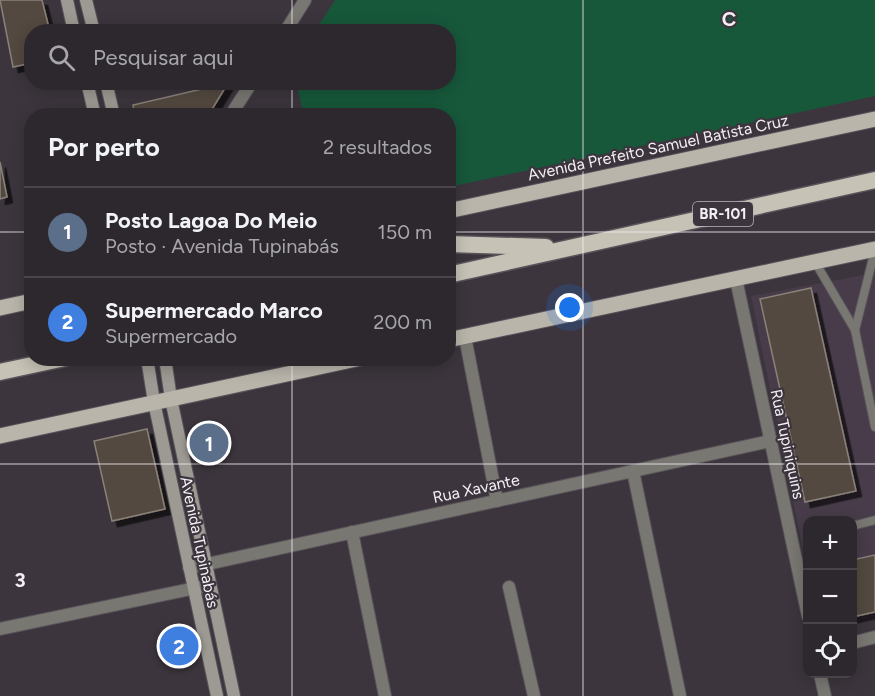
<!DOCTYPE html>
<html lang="pt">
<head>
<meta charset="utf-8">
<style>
  :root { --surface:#2d282e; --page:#353036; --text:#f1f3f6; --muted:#a7a6aa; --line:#48444a; --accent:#d93025 }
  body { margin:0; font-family:Figtree,sans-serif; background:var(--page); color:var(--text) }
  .controls { position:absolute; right:18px; bottom:18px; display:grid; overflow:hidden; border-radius:12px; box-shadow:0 3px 15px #0003 }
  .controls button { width:54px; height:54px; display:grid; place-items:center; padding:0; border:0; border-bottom:2px solid var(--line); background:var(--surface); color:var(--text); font:30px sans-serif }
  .you { position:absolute; left:570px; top:308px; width:21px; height:21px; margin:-15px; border:4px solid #fff; border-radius:50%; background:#1a73e8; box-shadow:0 0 0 9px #1a73e833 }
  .badge { display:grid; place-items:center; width:39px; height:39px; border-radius:50%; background:var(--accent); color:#fff; font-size:20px; font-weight:700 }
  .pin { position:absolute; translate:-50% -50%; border:3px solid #fff; box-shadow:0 2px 6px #0006 }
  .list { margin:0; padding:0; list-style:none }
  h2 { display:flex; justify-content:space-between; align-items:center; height:78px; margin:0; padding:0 24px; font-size:26px }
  h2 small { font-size:20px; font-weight:400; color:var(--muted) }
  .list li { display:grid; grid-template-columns:39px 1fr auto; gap:18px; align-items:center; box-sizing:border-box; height:90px; padding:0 24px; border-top:2px solid var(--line) }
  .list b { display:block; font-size:22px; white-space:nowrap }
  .list p { margin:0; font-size:20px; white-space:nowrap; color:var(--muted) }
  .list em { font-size:20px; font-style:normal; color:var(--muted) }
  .icon { flex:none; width:33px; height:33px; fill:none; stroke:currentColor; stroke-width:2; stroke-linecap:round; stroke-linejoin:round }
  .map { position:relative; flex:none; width:875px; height:696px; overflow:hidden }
  .search { position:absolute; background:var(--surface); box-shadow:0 3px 15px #0003; left:24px; top:24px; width:432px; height:66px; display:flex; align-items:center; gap:15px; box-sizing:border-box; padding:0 21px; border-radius:24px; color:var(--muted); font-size:22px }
  .panel { position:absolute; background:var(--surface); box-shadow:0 3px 15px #0003; left:24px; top:108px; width:432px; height:258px; border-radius:24px }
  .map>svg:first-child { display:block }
</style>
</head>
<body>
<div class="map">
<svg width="875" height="696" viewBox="0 0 875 696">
  <defs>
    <filter id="shadow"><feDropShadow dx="5.5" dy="5.5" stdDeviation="0" flood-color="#0009"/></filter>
  </defs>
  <rect width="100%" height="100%" fill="#3c353d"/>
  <!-- built -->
  <path fill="#483c4a" d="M875,273V619L853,623L852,520H808L807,569L751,296Z"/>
  <!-- green -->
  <path fill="#17583b" d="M335,0H875V96L449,187L448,116L304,115L296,83L448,82V32L315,31Z"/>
  <!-- building -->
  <g fill="#524941" stroke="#8a8178" stroke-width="1.5" filter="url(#shadow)">
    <path d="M0,0H42L50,32H32V63L13,67Z"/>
    <path d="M228,83L208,116H135L133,105Z"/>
    <path d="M0,162L7,197L0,199Z"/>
    <path d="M811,288L856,491L805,502L760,299Z"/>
    <path d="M147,429L165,509L112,521L94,441Z"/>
    <path d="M875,555V612L852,617V560Z"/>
  </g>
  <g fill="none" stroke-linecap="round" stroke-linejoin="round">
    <!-- service casing -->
    <g stroke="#59535a" stroke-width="10">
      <g id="service">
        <path d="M815,262L855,330L875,427"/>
        <path d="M855,330L875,250"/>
        <path d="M852,526L875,520"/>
      </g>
    </g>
    <!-- minor casing -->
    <g stroke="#59535a" stroke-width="14">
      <g id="minor">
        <path d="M285,32L305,0"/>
        <path d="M230,116L252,82"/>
        <path d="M736,279L808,616"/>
        <path d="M465,337L497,501"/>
        <path d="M633,471L680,696"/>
        <path d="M352,532L385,696"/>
        <path d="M189,568L770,441"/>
        <path d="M509,587L534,696"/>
        <path d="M0,629L210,585"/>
        <path d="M852,643L875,637"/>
        <path d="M820,674L825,696"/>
      </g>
    </g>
    <!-- secondary casing -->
    <g stroke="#59535a" stroke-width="14">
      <g id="secondary">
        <path d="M67,0L74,32"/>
        <path d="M86,0L94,32"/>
        <path d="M87,82L95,116"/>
        <path d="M106,82L114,116"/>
        <path d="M147,358L154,402L217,696"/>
        <path d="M165,358L171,399L234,696"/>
      </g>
    </g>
    <!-- primary casing -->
    <g stroke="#59535a" stroke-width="17">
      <g id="primary">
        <path d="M448,211L875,119"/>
        <path d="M0,308L32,301"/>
        <path d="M448,340L875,249"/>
        <path d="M0,436L361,358"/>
      </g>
    </g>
    <!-- trunk casing -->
    <g stroke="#59535a" stroke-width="19">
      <g id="trunk">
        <path d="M448,244L546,247"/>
        <path d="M448,275L875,180"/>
        <path d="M0,372L65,358"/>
      </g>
    </g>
    <!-- service -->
    <use href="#service" stroke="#797772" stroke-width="8"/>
    <!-- minor -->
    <use href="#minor" stroke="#797772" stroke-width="12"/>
    <!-- secondary -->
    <use href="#secondary" stroke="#9d9a93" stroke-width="12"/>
    <!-- primary -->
    <use href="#primary" stroke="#b9b5ab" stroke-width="15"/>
    <!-- trunk -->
    <use href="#trunk" stroke="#c6c2b6" stroke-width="16"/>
  </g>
  <!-- grid -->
  <path fill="none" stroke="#f4eff5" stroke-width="1.5" stroke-opacity="0.55" d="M292,0V32M583,0V696M292,82V116M0,232H32M448,232H875M292,358V696M0,464H875"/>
  <g text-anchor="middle" stroke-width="4.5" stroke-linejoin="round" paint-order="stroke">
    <!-- shield labels -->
    <rect fill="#3c353d" stroke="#bdb7be" stroke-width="1.5" x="693" y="202" width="60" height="24" rx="4.5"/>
    <g font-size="15" font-weight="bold" fill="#f4eff5">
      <text x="723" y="219">BR-101</text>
    </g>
    <!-- street labels -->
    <g font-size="16" fill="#f4eff5" stroke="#3c353d">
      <text transform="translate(658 147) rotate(-12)" y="6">Avenida Prefeito Samuel Batista Cruz</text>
      <text transform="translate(788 444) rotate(78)" y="6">Rua Tupiniquins</text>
      <text transform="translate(476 488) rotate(-12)" y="6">Rua Xavante</text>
      <text transform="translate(200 542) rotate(78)" y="6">Avenida Tupinabás</text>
    </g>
  </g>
  <g font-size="20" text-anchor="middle" font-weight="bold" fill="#f4eff5" stroke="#3c353d" stroke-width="4.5" stroke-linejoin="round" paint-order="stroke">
    <text x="729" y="26">C</text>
    <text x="20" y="587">3</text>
  </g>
</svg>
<div class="controls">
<button>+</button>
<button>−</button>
<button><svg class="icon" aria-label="locate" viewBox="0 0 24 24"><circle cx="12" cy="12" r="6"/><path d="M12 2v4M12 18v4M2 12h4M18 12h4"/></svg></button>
</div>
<div class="you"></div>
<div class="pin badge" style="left:209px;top:443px;background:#5c6f8a">1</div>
<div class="pin badge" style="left:179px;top:646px;background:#3f7fe0">2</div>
<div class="search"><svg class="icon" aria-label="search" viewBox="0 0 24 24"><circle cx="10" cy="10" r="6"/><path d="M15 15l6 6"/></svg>Pesquisar aqui</div>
<section class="panel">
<h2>Por perto<small>2 resultados</small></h2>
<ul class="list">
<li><span class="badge" style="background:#5c6f8a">1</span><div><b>Posto Lagoa Do Meio</b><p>Posto · Avenida Tupinabás</p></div><em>150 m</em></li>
<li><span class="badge" style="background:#3f7fe0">2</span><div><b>Supermercado Marco</b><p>Supermercado</p></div><em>200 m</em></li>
</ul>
</section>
</div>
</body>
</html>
